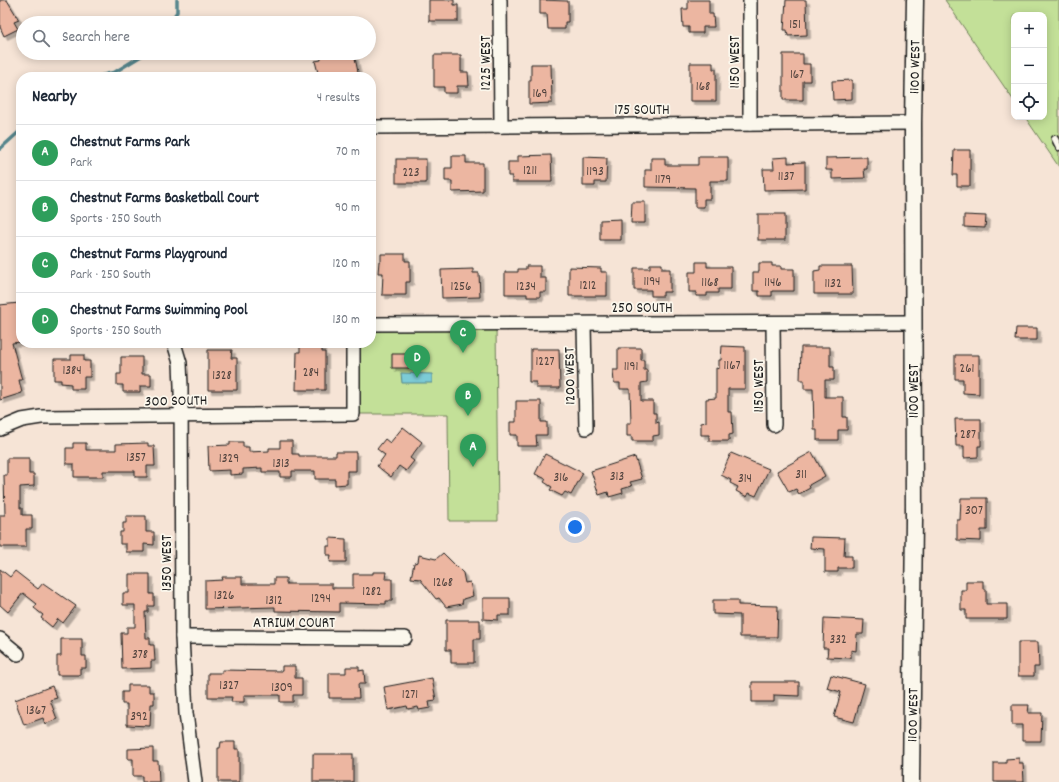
<!DOCTYPE html>
<html lang="en">
<head>
<meta charset="utf-8">
<style>
  :root { --surface:#fff; --page:#f2f2f3; --text:#1f2937; --muted:#747a83; --line:#e0e1e3; --accent:#1a73e8 }
  body { margin:0; font-family:Dekko,sans-serif; background:var(--page); color:var(--text) }
  .controls { position:absolute; right:12px; top:12px; display:grid; overflow:hidden; border-radius:8px; box-shadow:0 2px 10px #0003 }
  .controls button { width:36px; height:36px; display:grid; place-items:center; padding:0; border:0; border-bottom:1px solid var(--line); background:var(--surface); color:var(--text); font:20px sans-serif }
  .you { position:absolute; left:575px; top:527px; width:14px; height:14px; margin:-10px; border:3px solid #fff; border-radius:50%; background:#1a73e8; box-shadow:0 0 0 6px #1a73e833 }
  .badge { display:grid; place-items:center; width:26px; height:26px; border-radius:50%; background:var(--accent); color:#fff; font-size:13px; font-weight:700 }
  .pin { position:absolute; translate:-50% -33px; filter:drop-shadow(0 1px 2px #0008) }
  .pin::after { content:''; position:absolute; top:21px; width:14px; height:12px; background:inherit; clip-path:polygon(0 0,100% 0,50% 100%) }
  .list { margin:0; padding:0; list-style:none }
  h2 { display:flex; justify-content:space-between; align-items:center; height:52px; margin:0; padding:0 16px; font-size:17px }
  h2 small { font-size:13px; font-weight:400; color:var(--muted) }
  .list li { display:grid; grid-template-columns:26px 1fr auto; gap:12px; align-items:center; box-sizing:border-box; height:56px; padding:0 16px; border-top:1px solid var(--line) }
  .list b { display:block; font-size:15px; white-space:nowrap }
  .list p { margin:0; font-size:13px; white-space:nowrap; color:var(--muted) }
  .list em { font-size:13px; font-style:normal; color:var(--muted) }
  .icon { flex:none; width:22px; height:22px; fill:none; stroke:currentColor; stroke-width:2; stroke-linecap:round; stroke-linejoin:round }
  .map { position:relative; flex:none; width:1059px; height:782px; overflow:hidden }
  .search { position:absolute; background:var(--surface); box-shadow:0 2px 10px #0003; left:16px; top:16px; width:360px; height:44px; display:flex; align-items:center; gap:10px; box-sizing:border-box; padding:0 14px; border-radius:22px; color:var(--muted); font-size:15px }
  .panel { position:absolute; background:var(--surface); box-shadow:0 2px 10px #0003; left:16px; top:72px; width:360px; height:276px; border-radius:16px }
  .map>svg:first-child { display:block }
</style>
</head>
<body>
<div class="map">
<svg width="1059" height="782" viewBox="0 0 1059 782">
  <defs>
    <filter id="shadow"><feDropShadow dx="3.5" dy="3.5" stdDeviation="0" flood-color="#0004"/></filter>
  </defs>
  <rect width="100%" height="100%" fill="#f6e4d6"/>
  <filter id="ink" filterUnits="userSpaceOnUse"><feTurbulence type="fractalNoise" baseFrequency=".025" numOctaves="2"/><feDisplacementMap in="SourceGraphic" scale="8" xChannelSelector="R" yChannelSelector="G"/><feConvolveMatrix kernelMatrix="1 2 1 2 8 2 1 2 1" color-interpolation-filters="sRGB"/></filter>
  <g filter="url(#ink)">
    <!-- green -->
    <g fill="#c3e098" stroke="#707e5a">
      <path d="M945,0H1059V167L1025,117H1044V15H1014V101Z"/>
      <path d="M371,324H496L498,521H449L448,414H353V343H371Z"/>
    </g>
    <!-- water -->
    <path fill="#7bcbd6" stroke="#55858c" d="M401,373L432,374V383H402Z"/>
    <g fill="none" stroke-linecap="round" stroke-linejoin="round">
      <!-- stream -->
      <g stroke="#55858c" stroke-width="3.5">
        <path d="M169,23L177,12V0"/>
        <path d="M96,77L115,72L146,53"/>
        <path d="M0,149L21,130"/>
      </g>
    </g>
    <!-- building -->
    <g fill="#ecb6a1" stroke="#1c1c1c" filter="url(#shadow)">
      <path d="M0,0H7L19,20L14,22L18,29L4,36L0,27Z"/>
      <path d="M429,0H454V5H458V21H429Z"/>
      <path d="M540,0L568,1V22H565V29H548L547,14H540Z"/>
      <path d="M688,0H709V14H713L714,27H703V33H689V27H683L682,9H688Z"/>
      <path d="M786,0H806L807,35L788,36L787,30H784Z"/>
      <path d="M320,53H354L358,72L350,74L351,77H319L315,61L321,60Z"/>
      <path d="M783,54H803V64H810V81H803V100H783Z"/>
      <path d="M434,55H461V72H468L469,86H457V93H444V87H434Z"/>
      <path d="M690,63H713V69H716V101H690Z"/>
      <path d="M531,64H551L552,103L529,104V80H531Z"/>
      <path d="M852,80V99L833,100L832,81Z"/>
      <path d="M954,150H970V186H957V175H953Z"/>
      <path d="M551,155L552,182H512V176H508V162H518V156Z"/>
      <path d="M452,156H466V163H483V191L452,192V181H445V168H452Z"/>
      <path d="M583,157L607,158L606,182H595V186H583Z"/>
      <path d="M698,157H728V181H710V199H704V207H695V188L645,187V170H651V158H665V165H698Z"/>
      <path d="M788,157V163L805,162V189L764,190L763,169H774L773,158Z"/>
      <path d="M867,157V169H864L865,178L832,179V170H826V158Z"/>
      <rect x="396" y="159" width="30" height="24"/>
      <path d="M632,202H645V223H631Z"/>
      <rect x="758" y="214" width="27" height="26"/>
      <path d="M964,215L986,216L985,228L964,227Z"/>
      <path d="M621,219V240H600V220Z"/>
      <path d="M381,254H405V261H410V282H406V295H382L383,273H378L379,261H381Z"/>
      <path d="M696,262H707V267H731V289H718V293H707V296H696V292H689V272H696Z"/>
      <path d="M759,263H772V266H781V269H794V291H772V296H759V291H753V272H759Z"/>
      <path d="M650,264H662V269H670V292H663V296H651V290H634V268H650Z"/>
      <path d="M526,266H540V278H546V292H540V297H527V294H505V272H518V269H526Z"/>
      <path d="M820,266H852L853,294H814V271L820,270Z"/>
      <path d="M569,267L601,268V272H607V296H569Z"/>
      <path d="M473,269V273H479L480,297L442,298L441,270Z"/>
      <path d="M19,303L21,310V342L12,343L22,380H19L22,393L0,400V305Z"/>
      <path d="M1016,328H1037V340H1015Z"/>
      <path d="M300,343H322V352H325V390H296L297,352H300Z"/>
      <path d="M722,346L745,347V389H728V412H732L733,434L729,435V441H709V435H701V423L706,422V399L716,398V368L719,369V360H721Z"/>
      <path d="M801,347H830V367H834V380H825V397H843V417H847V430H838V440H817V430H814L813,389H804V380H800Z"/>
      <path d="M618,348H641V360H644V370H647V382L641,383V401H653V413H656V423L659,422V435L653,436V441H632V436H627V423H631L630,389H620V383H614L613,370H618Z"/>
      <path d="M531,349H559L560,388H536V382H529V370H531Z"/>
      <path d="M208,350H232L231,358H237V390H208Z"/>
      <path d="M392,354H413L414,368H392Z"/>
      <path d="M71,355H84V361H90V377H84V389H71V384L61,383V380H54V359H71Z"/>
      <path d="M955,355H979V394L963,393V379H955Z"/>
      <path d="M121,357H142V374H151V386H140V392H123V385H117V374H121Z"/>
      <path d="M516,401H541V422H547V435H536L537,446H517V435H510V422H516Z"/>
      <path d="M955,419H981V446H978V457L964,458V446H956Z"/>
      <path d="M403,427L422,442L410,458L414,461L406,471L399,466L391,477L377,466L385,455L377,449L385,439L390,443Z"/>
      <path d="M280,441H292V454H299V456H336V452H356V471H347V484L335,485V479H315V471H292V477H280V472H262V468L243,469V474L230,475V470L209,471L208,446L230,445V442H243V447H249V452L269,451V448H280Z"/>
      <path d="M73,443H86V450H116V444L148,443V446H154L155,466H147V477H135V471H103V477H74V464H66V448H73Z"/>
      <path d="M812,452L825,476L809,485L810,488L799,494L796,489L789,492L777,471Z"/>
      <path d="M731,453L769,469L756,496L749,493L747,497L736,491L738,487L730,483L731,480L721,475Z"/>
      <path d="M545,454L583,473L571,495L565,492L562,496L550,490L552,487L544,482L546,479L535,474Z"/>
      <path d="M635,457L642,479L630,482L632,486L622,489L623,493L609,497L608,492L599,495L591,471Z"/>
      <path d="M7,458H29V474H34V486L20,487V508H22V515H32V529H26V547H0V515H5L4,475H7Z"/>
      <path d="M961,498H987V530H981V541L957,540V520H960Z"/>
      <path d="M126,516H146V532H154V545L144,544V552H126V544H120V532H123V523H126Z"/>
      <path d="M811,537L845,538L844,556H852V568H838V572H825V549L810,548Z"/>
      <path d="M330,538L346,539V562H330L331,555H327V546H330Z"/>
      <path d="M443,553L463,573L465,583L470,582L473,596L463,599L462,604L446,607L439,598L436,599L420,579L411,578L414,563L418,562L419,555L436,559Z"/>
      <path d="M0,569L10,577L15,571L38,589L43,583L76,606L63,623L58,619L52,627L41,618L43,615L34,608L37,604L23,593L8,612L0,605Z"/>
      <path d="M373,572H386L385,579H392V601H386V604L339,603V612L275,611V607L205,609V581L223,580L222,577H242V584H274V578H286V584H332V588H353V574H373Z"/>
      <path d="M129,574H150V594H154V606H148V612H145L146,638H150V645H154L155,661H151V668L122,669L121,633H127V627H135V605H123V593H129Z"/>
      <path d="M966,581H983V589H986V604H1007V619H966V610H961V590H966Z"/>
      <path d="M483,598H510V615H498V620L483,619Z"/>
      <path d="M713,600H738V605L778,606L777,637H740V615L713,614Z"/>
      <path d="M824,618L864,620L863,634H857L856,651L851,650V658L827,657L828,648H823Z"/>
      <path d="M446,620H480V639H474V663H451V650H446Z"/>
      <path d="M61,639H82V656H86V668H80V675H57V656H61Z"/>
      <path d="M1018,642H1038L1039,667H1034V676H1018Z"/>
      <path d="M282,666H295V678H302V695H293V702H280V695H244V702H231L232,697H208V673H222V670L282,671Z"/>
      <path d="M346,667H359V671L364,670L365,684H358L359,698H329V673H346Z"/>
      <path d="M831,675L865,684L854,722L834,717L841,692L827,688Z"/>
      <path d="M432,678L436,700L429,701L430,708L419,710L418,707L408,709L407,706L388,710L384,687Z"/>
      <path d="M752,682H799V696L774,695V702H752Z"/>
      <path d="M128,685H149V692H154V704H151L150,726L127,725V704H122V692H128Z"/>
      <path d="M52,686L57,698L50,700L57,719L45,724L43,718L24,725L15,700Z"/>
      <path d="M1012,705H1029L1028,713H1042L1041,741H1022V725H1012Z"/>
      <path d="M221,742H235V749H239V782H218V748H220Z"/>
      <path d="M153,748V761H158L159,782H142V776H133V759H128V749Z"/>
      <rect x="313" y="754" width="40" height="28"/>
      <path d="M1019,758V763H1023L1024,782H994V763H1006V759Z"/>
    </g>
    <g fill="none" stroke-linecap="round" stroke-linejoin="round">
      <!-- service casing -->
      <g stroke="#1c1c1c" stroke-width="9">
        <path id="service" d="M1055,139L1059,147"/>
      </g>
      <!-- minor casing -->
      <g stroke="#1c1c1c" stroke-width="16">
        <g id="minor">
          <path d="M500,0L501,126"/>
          <path d="M750,124V0"/>
          <path d="M371,127L913,123"/>
          <path d="M773,323L774,425"/>
          <path d="M371,324L913,322"/>
          <path d="M584,324L586,428"/>
          <path d="M174,343L180,363L181,386L182,637L186,713L195,782"/>
          <path d="M0,429L22,420L41,417L353,414V343"/>
          <path d="M182,637L405,638"/>
          <path d="M0,639L18,654"/>
        </g>
      </g>
      <!-- tertiary casing -->
      <g stroke="#1c1c1c" stroke-width="19">
        <path id="tertiary" d="M911,782L914,520L913,123L915,0"/>
      </g>
      <!-- service -->
      <use href="#service" stroke="#fbf7ec" stroke-width="6"/>
      <!-- minor -->
      <use href="#minor" stroke="#fbf7ec" stroke-width="13"/>
      <!-- tertiary -->
      <use href="#tertiary" stroke="#fbf7ec" stroke-width="16"/>
    </g>
  </g>
  <g text-anchor="middle" stroke-width="3.5" stroke-linejoin="round" paint-order="stroke">
    <!-- number labels -->
    <g font-size="13" fill="#50423d">
      <text x="795" y="28">151</text>
      <text x="797" y="78">167</text>
      <text x="703" y="90">168</text>
      <text x="540" y="97">169</text>
      <text x="530" y="174">1211</text>
      <text x="595" y="175">1193</text>
      <text x="411" y="176">223</text>
      <text x="786" y="180">1137</text>
      <text x="663" y="183">1179</text>
      <text x="652" y="285">1194</text>
      <text x="710" y="286">1168</text>
      <text x="773" y="286">1146</text>
      <text x="833" y="287">1132</text>
      <text x="588" y="289">1212</text>
      <text x="461" y="290">1256</text>
      <text x="526" y="290">1234</text>
      <text x="545" y="365">1227</text>
      <text x="732" y="369">1167</text>
      <text x="631" y="370">1191</text>
      <text x="967" y="372">261</text>
      <text x="72" y="374">1384</text>
      <text x="311" y="376">284</text>
      <text x="222" y="379">1328</text>
      <text x="968" y="438">287</text>
      <text x="136" y="461">1357</text>
      <text x="229" y="462">1329</text>
      <text x="281" y="467">1313</text>
      <text x="801" y="478">311</text>
      <text x="617" y="480">313</text>
      <text x="561" y="481">316</text>
      <text x="745" y="482">314</text>
      <text x="974" y="514">307</text>
      <text x="443" y="586">1268</text>
      <text x="372" y="595">1282</text>
      <text x="224" y="599">1326</text>
      <text x="321" y="602">1294</text>
      <text x="274" y="604">1312</text>
      <text x="838" y="643">332</text>
      <text x="140" y="658">378</text>
      <text x="229" y="689">1327</text>
      <text x="282" y="691">1309</text>
      <text x="410" y="698">1271</text>
      <text x="36" y="714">1367</text>
      <text x="139" y="720">392</text>
    </g>
    <!-- street labels -->
    <g font-size="15" fill="#1c1c1c" stroke="#fbf7ec">
      <text transform="translate(734 62) rotate(-90)" y="5">1150 WEST</text>
      <text transform="translate(485 63) rotate(-90)" y="5">1225 WEST</text>
      <text transform="translate(914 67) rotate(-89)" y="5">1100 WEST</text>
      <text x="642" y="114">175 SOUTH</text>
      <text x="642" y="312">250 SOUTH</text>
      <text transform="translate(569 376) rotate(-91)" y="5">1200 WEST</text>
      <text transform="translate(758 386) rotate(-90)" y="5">1150 WEST</text>
      <text transform="translate(913 391) rotate(-90)" y="5">1100 WEST</text>
      <text transform="translate(176 400) rotate(-1)" y="5">300 SOUTH</text>
      <text transform="translate(166 563) rotate(-90)" y="5">1350 WEST</text>
      <text x="294" y="627">ATRIUM COURT</text>
      <text transform="translate(912 715) rotate(-89)" y="5">1100 WEST</text>
    </g>
  </g>
</svg>
<div class="controls">
<button>+</button>
<button>−</button>
<button><svg class="icon" aria-label="locate" viewBox="0 0 24 24"><circle cx="12" cy="12" r="6"/><path d="M12 2v4M12 18v4M2 12h4M18 12h4"/></svg></button>
</div>
<div class="you"></div>
<div class="pin badge" style="left:473px;top:467px;background:#2e9e5b">A</div>
<div class="pin badge" style="left:468px;top:416px;background:#2e9e5b">B</div>
<div class="pin badge" style="left:463px;top:353px;background:#2e9e5b">C</div>
<div class="pin badge" style="left:417px;top:378px;background:#2e9e5b">D</div>
<div class="search"><svg class="icon" aria-label="search" viewBox="0 0 24 24"><circle cx="10" cy="10" r="6"/><path d="M15 15l6 6"/></svg>Search here</div>
<section class="panel">
<h2>Nearby<small>4 results</small></h2>
<ul class="list">
<li><span class="badge" style="background:#2e9e5b">A</span><div><b>Chestnut Farms Park</b><p>Park</p></div><em>70 m</em></li>
<li><span class="badge" style="background:#2e9e5b">B</span><div><b>Chestnut Farms Basketball Court</b><p>Sports · 250 South</p></div><em>90 m</em></li>
<li><span class="badge" style="background:#2e9e5b">C</span><div><b>Chestnut Farms Playground</b><p>Park · 250 South</p></div><em>120 m</em></li>
<li><span class="badge" style="background:#2e9e5b">D</span><div><b>Chestnut Farms Swimming Pool</b><p>Sports · 250 South</p></div><em>130 m</em></li>
</ul>
</section>
</div>
</body>
</html>
